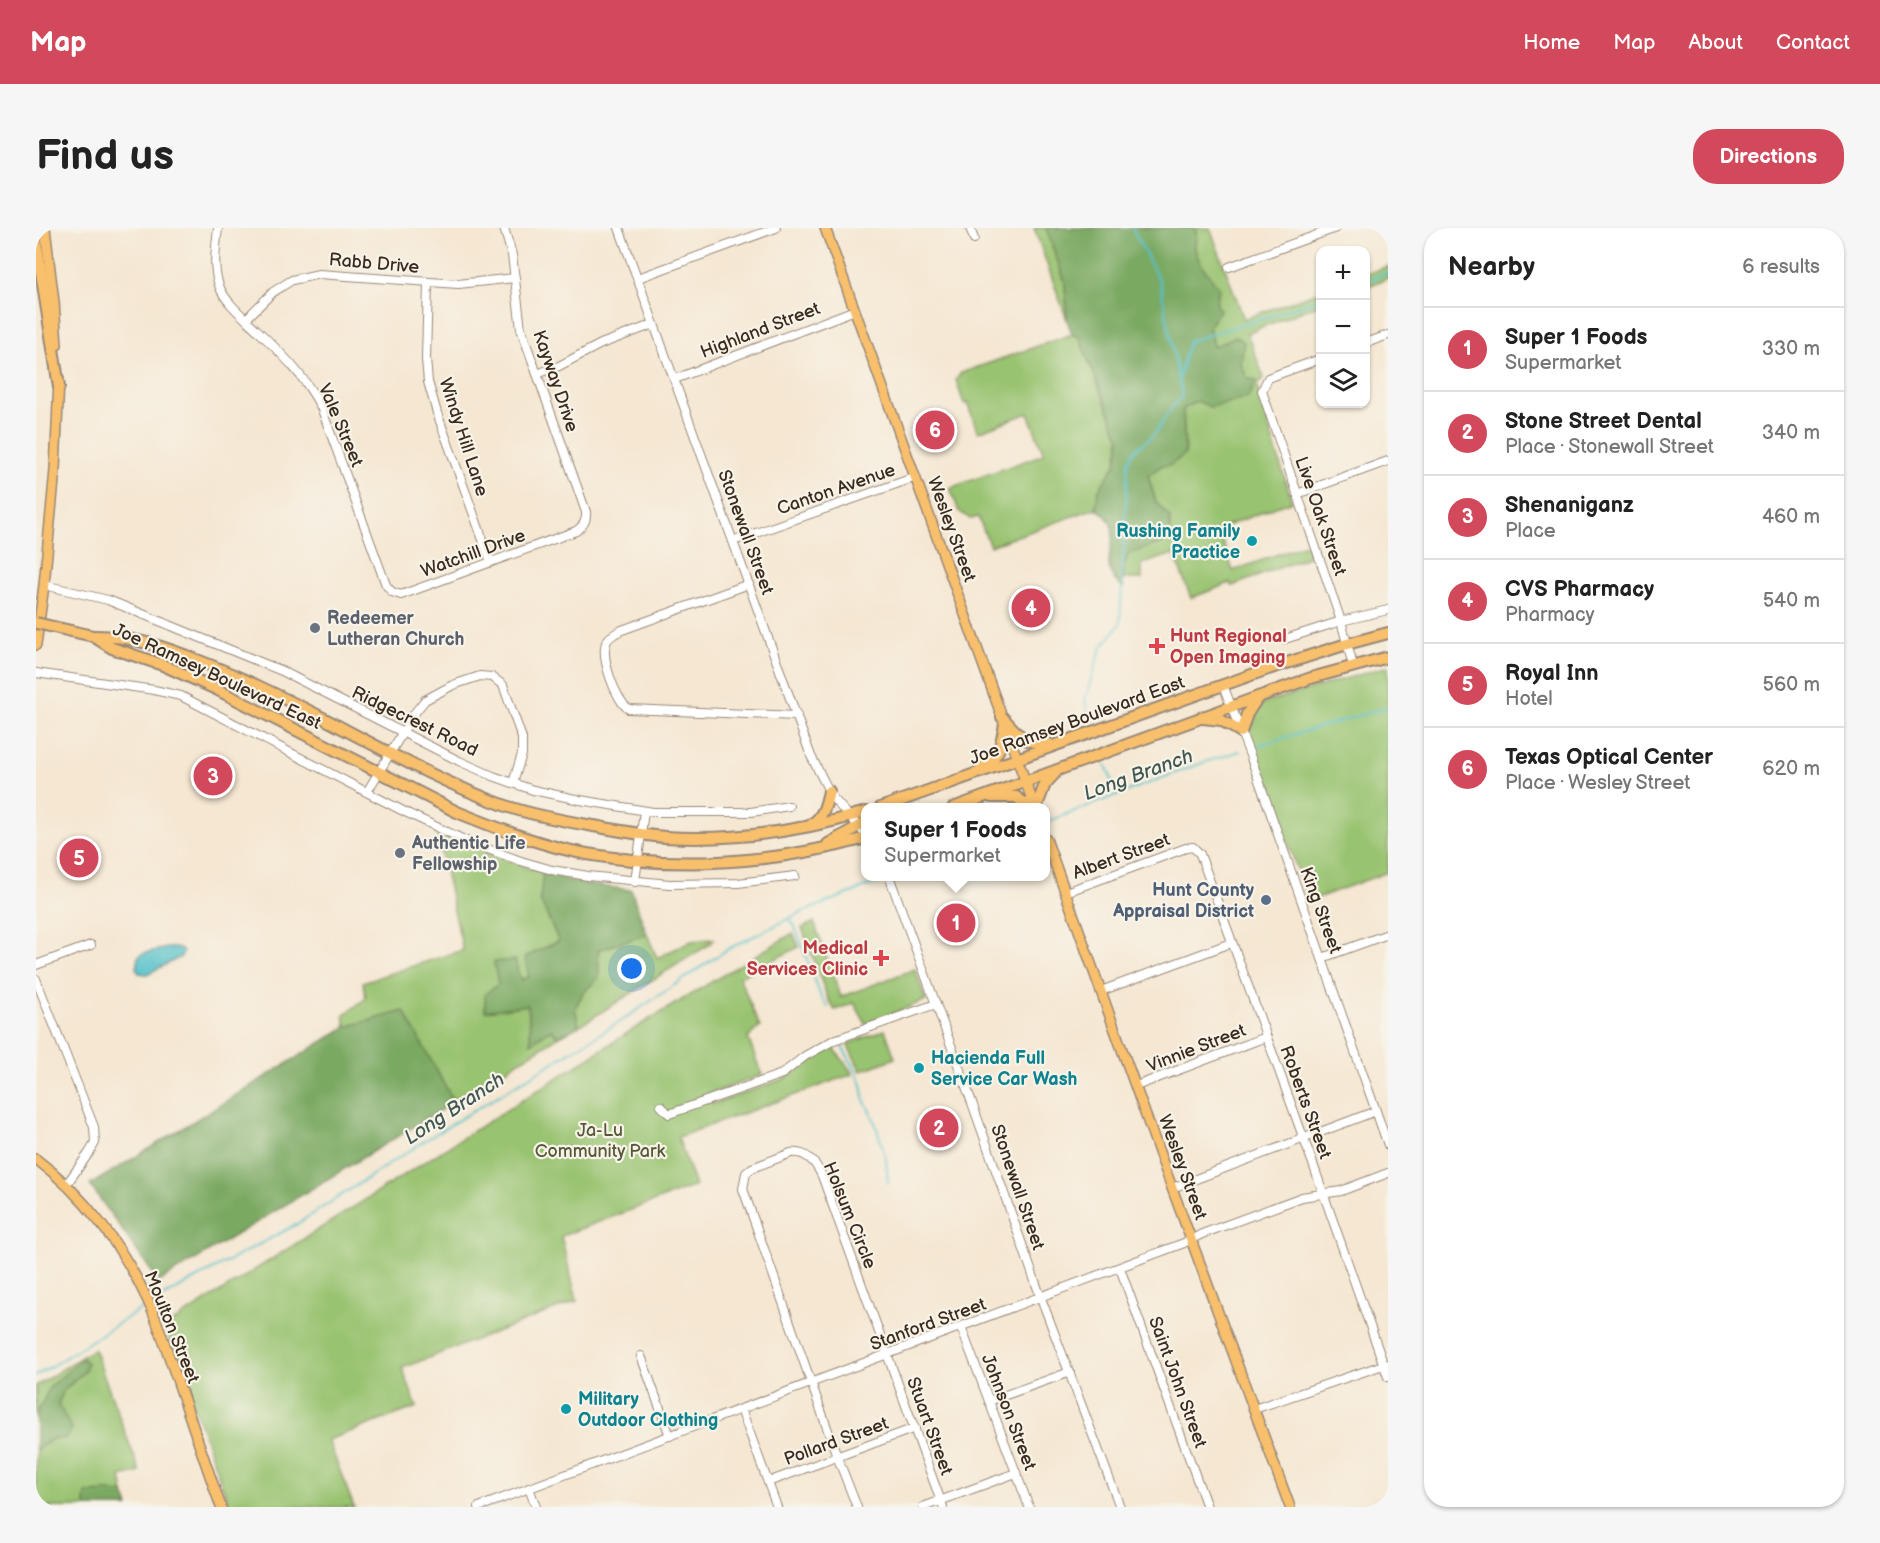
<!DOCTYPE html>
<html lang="en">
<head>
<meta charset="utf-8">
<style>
  :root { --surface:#fff; --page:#f6f6f6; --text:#222; --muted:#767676; --line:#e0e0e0; --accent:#d1495b }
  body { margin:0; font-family:"Balsamiq Sans",sans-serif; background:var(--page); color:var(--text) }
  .controls { position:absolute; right:18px; top:18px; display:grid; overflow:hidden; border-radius:12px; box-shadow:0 2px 4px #0004 }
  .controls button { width:54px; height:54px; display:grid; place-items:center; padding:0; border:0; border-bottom:2px solid var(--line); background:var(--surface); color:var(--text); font:30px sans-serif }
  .you { position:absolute; left:596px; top:741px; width:21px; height:21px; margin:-15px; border:4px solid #fff; border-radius:50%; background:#1a73e8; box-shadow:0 0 0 9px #1a73e833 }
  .badge { display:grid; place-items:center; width:39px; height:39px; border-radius:50%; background:var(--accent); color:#fff; font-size:20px; font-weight:700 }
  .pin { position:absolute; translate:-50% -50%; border:3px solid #fff; box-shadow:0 2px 6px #0006 }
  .popup { position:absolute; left:825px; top:575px; width:189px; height:78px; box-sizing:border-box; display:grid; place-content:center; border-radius:12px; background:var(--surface); filter:drop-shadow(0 2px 4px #0005); font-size:20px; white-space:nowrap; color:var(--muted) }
  .popup b { font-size:22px; color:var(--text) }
  .popup::after { content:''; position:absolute; left:50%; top:100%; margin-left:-12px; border:12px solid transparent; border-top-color:var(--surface) }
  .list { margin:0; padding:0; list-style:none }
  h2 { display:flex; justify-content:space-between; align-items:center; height:78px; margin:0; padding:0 24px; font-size:26px }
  h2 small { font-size:20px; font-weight:400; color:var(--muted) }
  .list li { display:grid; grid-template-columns:39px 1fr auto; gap:18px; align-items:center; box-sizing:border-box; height:84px; padding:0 24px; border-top:2px solid var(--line) }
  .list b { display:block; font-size:22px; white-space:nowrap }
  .list p { margin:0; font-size:20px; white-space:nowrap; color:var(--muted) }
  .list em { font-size:20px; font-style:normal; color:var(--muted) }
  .icon { flex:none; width:33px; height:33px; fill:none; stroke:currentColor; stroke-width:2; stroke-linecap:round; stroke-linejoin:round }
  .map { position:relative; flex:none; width:1352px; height:1279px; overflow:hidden; border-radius:24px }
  header { display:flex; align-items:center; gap:36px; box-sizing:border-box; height:84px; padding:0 30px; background:var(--accent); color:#fff }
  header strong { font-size:28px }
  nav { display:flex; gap:33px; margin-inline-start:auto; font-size:21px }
  .intro { display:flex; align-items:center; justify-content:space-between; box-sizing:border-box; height:144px; padding:0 36px }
  h1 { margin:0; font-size:42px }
  .button { padding:15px 27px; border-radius:24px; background:var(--accent); color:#fff; font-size:21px; font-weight:700 }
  main { display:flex; gap:36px; padding:0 36px }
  aside { flex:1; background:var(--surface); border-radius:24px; box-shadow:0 2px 4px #0004 }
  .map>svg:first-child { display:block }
</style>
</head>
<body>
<header>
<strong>Map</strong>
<nav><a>Home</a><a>Map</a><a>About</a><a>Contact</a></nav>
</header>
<div class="intro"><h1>Find us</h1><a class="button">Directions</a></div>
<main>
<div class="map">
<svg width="1352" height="1279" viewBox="0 0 1352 1279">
  <rect width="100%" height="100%" fill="#f7f3e8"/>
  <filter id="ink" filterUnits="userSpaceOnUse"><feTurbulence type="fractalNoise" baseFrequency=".0167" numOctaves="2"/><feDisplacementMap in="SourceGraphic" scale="12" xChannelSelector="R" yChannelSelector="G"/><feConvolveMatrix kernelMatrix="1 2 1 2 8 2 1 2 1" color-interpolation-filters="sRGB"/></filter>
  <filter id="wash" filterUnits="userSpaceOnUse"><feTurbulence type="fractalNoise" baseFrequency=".008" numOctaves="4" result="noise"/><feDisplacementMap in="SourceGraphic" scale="24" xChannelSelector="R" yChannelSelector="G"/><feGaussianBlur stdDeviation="1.35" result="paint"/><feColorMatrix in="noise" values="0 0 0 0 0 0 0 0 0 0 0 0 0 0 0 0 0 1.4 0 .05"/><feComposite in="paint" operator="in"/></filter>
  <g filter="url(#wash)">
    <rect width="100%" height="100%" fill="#f5e7d2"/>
    <!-- green -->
    <g fill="#98c370" stroke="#6a7647" stroke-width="1.5">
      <path d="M998,0H1010L1029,54L1031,92Z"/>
      <path d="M1159,0H1174L1208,91L1284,63V76L1211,105L1228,150L1221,157L1225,175L1256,273L1182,301L1197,343L1269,316L1274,328L1196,358L1194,355L1155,370L1138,326L1106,336V351H1088V338L1092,326L1134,290L1120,274L1112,248L1125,238L1149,226L1147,181L1161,173L1220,153L1211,150L1205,136L1200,108L1177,120L1173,98L1183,82L1180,77L1183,60C1175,50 1159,32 1159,19C1159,12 1162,7 1159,0Z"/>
      <path d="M1352,38V50L1330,59V46Z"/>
      <path d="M1036,106L1043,109L1084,211L1080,236L1062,263L1060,280L954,318L942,289L934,291L923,283L914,260L1008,226L992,185L942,204L931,175L928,176L920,152L925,145Z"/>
      <path d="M1352,438V644L1273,673L1211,504L1216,489L1228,475Z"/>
      <path d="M401,607L507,645L504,672L523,713L494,749L462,756L450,783L492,777L495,815L515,801L522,809L418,874L368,784L310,799L308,787L330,770L327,754L427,722Z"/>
      <path d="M778,694L805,769L879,741L890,772L830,796L818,775L799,782L792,771L766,700Z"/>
      <path d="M757,705L763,719L703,749L724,799L712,810L726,847L671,867L677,876L750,850L782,828L798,820L817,846L642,909L659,958L525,1008L541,1073L366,1140L381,1179L292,1212L318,1279H194L129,1099L609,794Z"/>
      <path d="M611,706L621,730L655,713L678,711L674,716L543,798L539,780L547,765L563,749L562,722Z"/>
      <path d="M849,802L859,830L825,843L811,816Z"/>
      <path d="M58,1121L104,1244L85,1249L88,1265H50L49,1279H0V1222L16,1211L30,1210V1192L22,1176L27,1163L49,1143L0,1187V1158Z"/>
    </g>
    <!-- forest -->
    <g fill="#7aa962" stroke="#5a6a40" stroke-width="1.5">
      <path d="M1010,0H1159C1162,7 1159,12 1159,19C1159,32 1175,50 1183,60L1180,77L1184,82L1173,98L1177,119L1200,108L1208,114L1205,136L1211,150L1220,153L1212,170L1174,179L1161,173L1147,181L1149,226L1135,237L1125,238L1112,248L1120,274L1134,290L1135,312L1092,326L1088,338L1087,360C1051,332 1100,306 1060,280L1062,263L1080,236L1084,211L1043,109L1036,106L1031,92L1029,54Z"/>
      <path d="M507,645L549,656L595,662L611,706L562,722L563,749L547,765L539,780L543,798L522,809L515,801L495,815L492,777L449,783V766L462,756L458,734L479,732L484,752L493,749L489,729L523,713L504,672Z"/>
      <path d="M368,783L418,874L123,1054L54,957L310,799Z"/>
      <path d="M46,1130L51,1135L49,1143L27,1163L22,1176L36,1201L30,1210L16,1211L0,1222V1187L14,1159Z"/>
      <path d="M73,1264L88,1265L93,1279H49L50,1265Z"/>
    </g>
    <!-- water -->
    <path fill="#54c1cb" stroke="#487674" stroke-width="1.5" d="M132,720H144L147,723L145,729L111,746L103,745L100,740L102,729L108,725Z"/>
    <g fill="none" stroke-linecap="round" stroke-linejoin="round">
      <!-- stream -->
      <g stroke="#54c1cb" stroke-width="2">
        <path d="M1330,53L1352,44"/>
        <path d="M1143,150L1153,113L1232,89L1284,70"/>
        <path d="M1053,493L1049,471L1065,420L1084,396L1092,235C1099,216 1106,219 1117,207C1128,194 1132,180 1146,169L1124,54L1096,0"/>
        <path d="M1220,518L1352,479"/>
        <path d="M1070,537L1082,568"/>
        <path d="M1010,594L1166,535L1204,523"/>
        <path d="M754,691L759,699L785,769L792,779"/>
        <path d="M805,817L818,839L826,857L829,874L838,891L850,931L852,955"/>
        <path d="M115,1075L261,996L396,908L582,795L692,721L764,685L858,648"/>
        <path d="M0,1148L110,1078"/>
      </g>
    </g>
  </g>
  <g filter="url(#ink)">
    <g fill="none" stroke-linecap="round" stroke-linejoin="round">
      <!-- minor casing -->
      <g stroke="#988878" stroke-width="10">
        <g id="minor">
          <path d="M182,0C180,19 176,41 184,60C191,76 208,89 220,101C247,127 267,146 285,179L350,357L356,364L365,367L540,303C548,298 551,292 550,284L485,101L476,27L468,0"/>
          <path d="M583,0L775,528L796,569L830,607"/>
          <path d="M934,0L938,11"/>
          <path d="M1193,39L1300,0"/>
          <path d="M602,50L740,0"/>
          <path d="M392,55L390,131L392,154L401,185L455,334"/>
          <path d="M210,91L237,64L256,52L283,46L422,56L479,50"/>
          <path d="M1330,115L1352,107"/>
          <path d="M1284,131L1232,150L1226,163L1305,393L1317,438"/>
          <path d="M501,146L523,138L565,116L618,96"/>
          <path d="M639,151L819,82"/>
          <path d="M1261,266L1352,233"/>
          <path d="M697,313L880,249"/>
          <path d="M713,356L586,402C581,405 574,407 571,413C563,427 580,474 593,481L761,488"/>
          <path d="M8,357L72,372L246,443L423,533L457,548L497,562L544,572L617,584H715L753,578"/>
          <path d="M1249,411L1305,393L1352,382"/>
          <path d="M0,445L118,462L145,468L369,584L435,615L485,633L516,642L552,648L633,656L702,655L759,648"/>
          <path d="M1187,457L1215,530L1352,917"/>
          <path d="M331,564L377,487L389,472L417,457L444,448L456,449L467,457L486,510V526L477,555"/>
          <path d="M853,648L935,872L1005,1070L1084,1279"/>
          <path d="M599,654L608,583"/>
          <path d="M1030,664L1150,620L1157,619L1164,626L1277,936L1352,1149"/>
          <path d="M1286,730L1352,706"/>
          <path d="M0,737L55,717"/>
          <path d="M0,751L58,899L59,915L53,925L30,957"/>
          <path d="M1065,763L1195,715"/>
          <path d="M1100,858L1230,809"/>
          <path d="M625,878L633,886L746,846L769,828L798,812L900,776"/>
          <path d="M1136,960L1340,883"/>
          <path d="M1084,1040L1171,1279"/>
          <path d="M925,1099L993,1279"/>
          <path d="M605,1128L634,1208"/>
          <path d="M953,1173L1034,1144"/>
          <path d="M705,1181L741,1279"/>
          <path d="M1218,1181L1350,1136"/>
          <path d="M732,1254L879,1200"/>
          <path d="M493,1260L500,1279"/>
          <path d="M443,1279L1148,1015L1166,1006L1266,969L1305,963L1352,945"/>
          <path d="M821,1279L801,1228L707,961L710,945L716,940L755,925C771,923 780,935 786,948L907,1279"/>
          <path d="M887,1279L980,1245"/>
        </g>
      </g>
      <!-- major casing -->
      <g stroke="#988878" stroke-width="12">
        <g id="major">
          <path d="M9,0L18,74L21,117"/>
          <path d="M789,0L999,580"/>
          <path d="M0,417L8,357L19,242L23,152"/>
          <path d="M1010,611L1136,960L1254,1279"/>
          <path d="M0,931C47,966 87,1019 112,1073C124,1099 132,1127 142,1154C156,1196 170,1237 185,1279"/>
        </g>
      </g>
      <!-- highway casing -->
      <g stroke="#988878" stroke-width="14">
        <g id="highway">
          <path d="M0,12L23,159"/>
          <path d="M57,408L76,420L127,437L180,461L421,584C463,601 506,618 551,626C643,642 740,635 830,610"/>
          <path d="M57,408C95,407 131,420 166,434C207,450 246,469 285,489C346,521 408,556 473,579C500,588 529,593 557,598C581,602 604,607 629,609C696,613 766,603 830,584"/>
          <path d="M966,489C984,508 986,515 1013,516"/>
          <path d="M1167,490L1185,492L1205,504L1211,486L1222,469"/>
          <path d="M945,541C964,528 965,517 969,496"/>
          <path d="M955,569H980L995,580"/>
          <path d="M844,580L1232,441L1311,416L1352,405"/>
          <path d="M917,580L1222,469L1275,450L1352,429"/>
          <path d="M1000,580L1009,556L1020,544"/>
          <path d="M776,596C788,588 790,576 793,563"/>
          <path d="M792,616L830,594"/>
        </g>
      </g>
      <!-- minor -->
      <use href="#minor" stroke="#fff" stroke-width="8"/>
      <!-- major -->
      <use href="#major" stroke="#f8bf6c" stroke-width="9"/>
      <!-- highway -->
      <use href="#highway" stroke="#f8bf6c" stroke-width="10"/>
      <!-- highway-bridge casing -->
      <g stroke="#988878" stroke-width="14" stroke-linecap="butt">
        <path id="highway-bridge" d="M0,395L57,408"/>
      </g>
      <!-- highway-bridge -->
      <use href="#highway-bridge" stroke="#f8bf6c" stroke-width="10"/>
    </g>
  </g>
  <!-- markers -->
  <g fill="#0f9aa8" stroke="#f7f3e8" stroke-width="2">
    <circle cx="1216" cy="313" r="6"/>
    <circle cx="883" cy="840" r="6"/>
    <circle cx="530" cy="1181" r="6"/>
  </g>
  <g fill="#6b7280" stroke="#f7f3e8" stroke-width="2">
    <circle cx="279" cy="400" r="6"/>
    <circle cx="364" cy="625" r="6"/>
  </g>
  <g fill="#e0444e" stroke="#f7f3e8" stroke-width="2">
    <path d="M1118 409h6v6h6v6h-6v6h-6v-6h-6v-6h6z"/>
    <path d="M842 721h6v6h6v6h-6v6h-6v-6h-6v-6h6z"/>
  </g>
  <circle fill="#5c6f8a" stroke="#f7f3e8" stroke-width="2" cx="1230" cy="672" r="6"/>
  <g text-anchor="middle" stroke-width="4.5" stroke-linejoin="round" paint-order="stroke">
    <!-- street labels -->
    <g font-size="18" fill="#3b2a1e" stroke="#f7f3e8">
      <text transform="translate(338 35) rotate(5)" y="6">Rabb Drive</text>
      <text transform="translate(724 102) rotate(-21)" y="6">Highland Street</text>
      <text transform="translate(520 153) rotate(71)" y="6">Kayway Drive</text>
      <text transform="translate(305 197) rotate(67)" y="6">Vale Street</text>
      <text transform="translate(428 209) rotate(72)" y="6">Windy Hill Lane</text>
      <text transform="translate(800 261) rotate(-19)" y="6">Canton Avenue</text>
      <text transform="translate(1285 288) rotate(71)" y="6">Live Oak Street</text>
      <text transform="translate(916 301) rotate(70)" y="6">Wesley Street</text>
      <text transform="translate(710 304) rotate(70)" y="6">Stonewall Street</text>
      <text transform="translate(437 325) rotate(-20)" y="6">Watchill Drive</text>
      <text transform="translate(181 448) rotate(25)" y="6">Joe Ramsey Boulevard East</text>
      <text transform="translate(1041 492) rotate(-20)" y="6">Joe Ramsey Boulevard East</text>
      <text transform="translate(379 493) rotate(26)" y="6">Ridgecrest Road</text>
      <text transform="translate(1085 628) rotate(-20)" y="6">Albert Street</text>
      <text transform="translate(1285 682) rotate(70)" y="6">King Street</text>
      <text transform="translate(1160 820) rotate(-21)" y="6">Vinnie Street</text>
      <text transform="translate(1270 874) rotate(70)" y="6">Roberts Street</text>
      <text transform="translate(1147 939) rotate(70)" y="6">Wesley Street</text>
      <text transform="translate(982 959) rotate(71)" y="6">Stonewall Street</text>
      <text transform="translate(814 987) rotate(68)" y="6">Holsum Circle</text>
      <text transform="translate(892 1096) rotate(-20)" y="6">Stanford Street</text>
      <text transform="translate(136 1099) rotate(68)" y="6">Moulton Street</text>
      <text transform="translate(1142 1154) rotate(70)" y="6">Saint John Street</text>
      <text transform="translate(973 1184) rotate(69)" y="6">Johnson Street</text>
      <text transform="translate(894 1198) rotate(70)" y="6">Stuart Street</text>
      <text transform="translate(800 1213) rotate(-20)" y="6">Pollard Street</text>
    </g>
    <!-- culture labels -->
    <g font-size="18" font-weight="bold" fill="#0d838f" stroke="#f7f3e8" text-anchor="start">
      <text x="1204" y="309" text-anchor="end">Rushing Family<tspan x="1204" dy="21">Practice</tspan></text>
      <text x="895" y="836">Hacienda Full<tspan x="895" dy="21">Service Car Wash</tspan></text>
      <text x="542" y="1177">Military<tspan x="542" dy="21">Outdoor Clothing</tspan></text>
    </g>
    <!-- worship labels -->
    <g font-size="18" font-weight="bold" fill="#5b616d" stroke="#f7f3e8" text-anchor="start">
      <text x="291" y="396">Redeemer<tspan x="291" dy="21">Lutheran Church</tspan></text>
      <text x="376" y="621">Authentic Life<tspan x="376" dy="21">Fellowship</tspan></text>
    </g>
    <!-- health labels -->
    <g font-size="18" font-weight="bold" fill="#be3a42" stroke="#f7f3e8" text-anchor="start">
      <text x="1134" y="414">Hunt Regional<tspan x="1134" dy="21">Open Imaging</tspan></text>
      <text x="832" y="726" text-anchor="end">Medical<tspan x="832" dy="21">Services Clinic</tspan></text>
    </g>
    <!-- service labels -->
    <g font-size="18" font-weight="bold" fill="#4e5e75" stroke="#f7f3e8" text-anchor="end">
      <text x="1218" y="668">Hunt County<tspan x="1218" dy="21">Appraisal District</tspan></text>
    </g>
    <!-- park labels -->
    <g font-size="18" fill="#575837" stroke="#f7f3e8">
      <text x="564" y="908">Ja-Lu<tspan x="564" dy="21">Community Park</tspan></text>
    </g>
    <!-- water labels -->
    <g font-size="20" font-style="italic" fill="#425752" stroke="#f7f3e8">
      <text transform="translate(1102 546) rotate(-20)" y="7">Long Branch</text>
      <text transform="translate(418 880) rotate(-33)" y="7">Long Branch</text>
    </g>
  </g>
</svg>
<div class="controls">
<button>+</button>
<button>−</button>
<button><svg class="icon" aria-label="layers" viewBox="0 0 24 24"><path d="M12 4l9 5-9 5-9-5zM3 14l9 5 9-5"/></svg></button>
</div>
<div class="you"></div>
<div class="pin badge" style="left:920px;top:695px">1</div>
<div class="popup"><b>Super 1 Foods</b>Supermarket</div>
<div class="pin badge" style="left:903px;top:900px">2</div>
<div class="pin badge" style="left:177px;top:548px">3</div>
<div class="pin badge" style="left:995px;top:380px">4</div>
<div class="pin badge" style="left:43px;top:630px">5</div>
<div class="pin badge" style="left:899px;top:202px">6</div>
</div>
<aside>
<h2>Nearby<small>6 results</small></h2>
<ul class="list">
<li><span class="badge">1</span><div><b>Super 1 Foods</b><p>Supermarket</p></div><em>330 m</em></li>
<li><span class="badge">2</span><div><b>Stone Street Dental</b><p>Place · Stonewall Street</p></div><em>340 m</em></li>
<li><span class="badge">3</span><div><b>Shenaniganz</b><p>Place</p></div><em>460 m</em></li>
<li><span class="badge">4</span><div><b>CVS Pharmacy</b><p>Pharmacy</p></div><em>540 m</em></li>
<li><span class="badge">5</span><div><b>Royal Inn</b><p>Hotel</p></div><em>560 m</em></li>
<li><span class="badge">6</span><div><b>Texas Optical Center</b><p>Place · Wesley Street</p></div><em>620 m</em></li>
</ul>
</aside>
</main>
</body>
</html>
